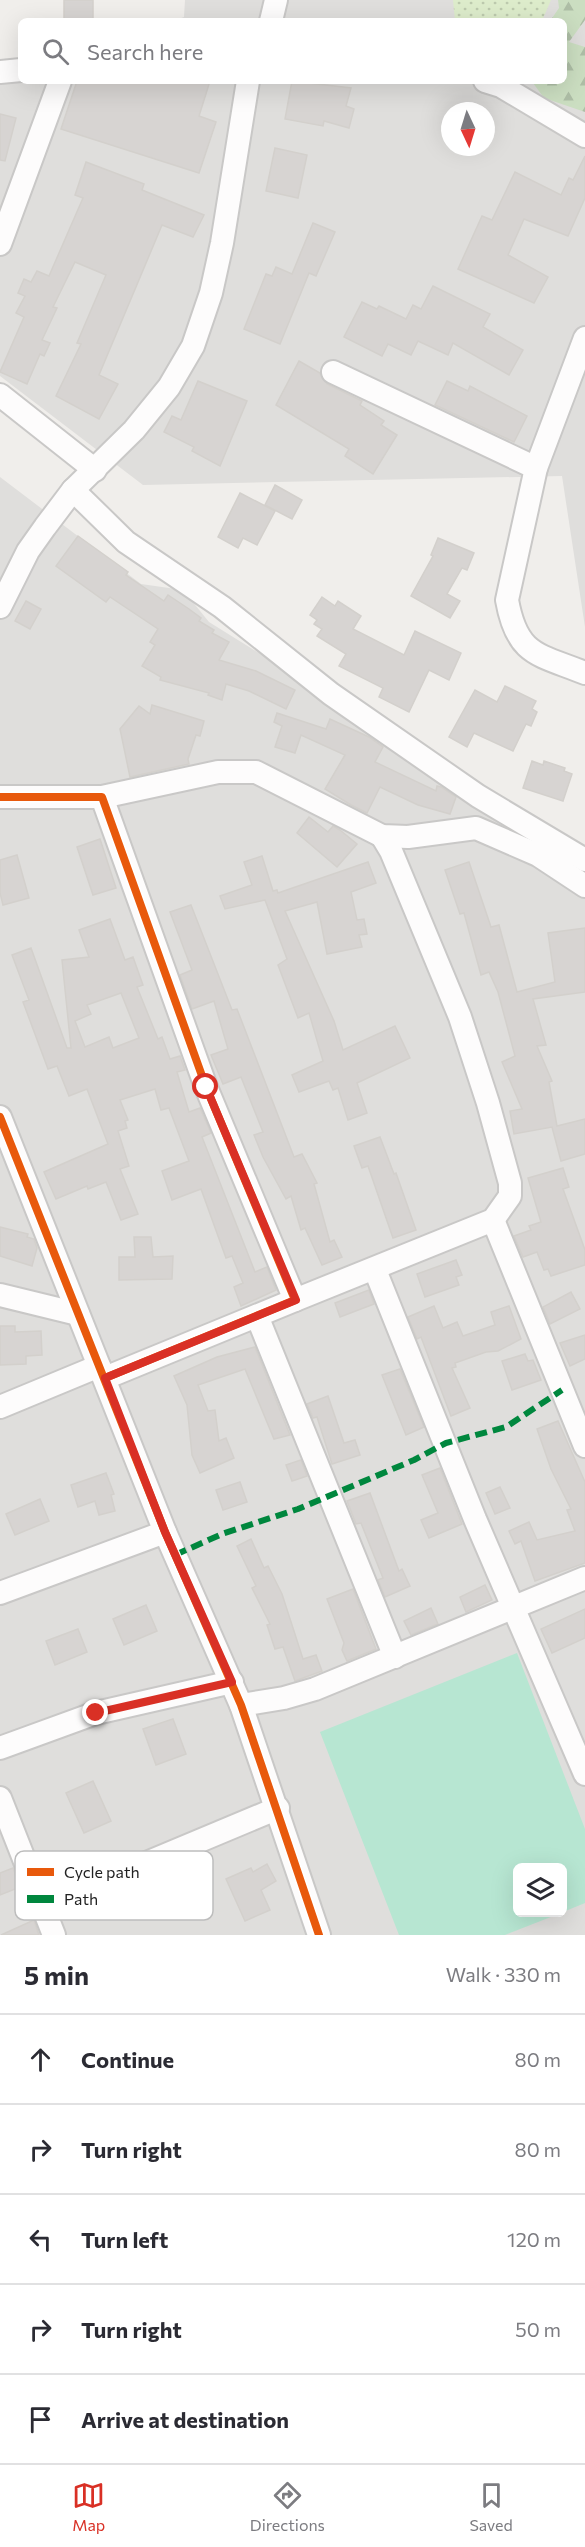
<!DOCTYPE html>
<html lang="en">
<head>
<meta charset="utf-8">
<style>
  :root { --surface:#fff; --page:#f7f7f7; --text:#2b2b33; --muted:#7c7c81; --line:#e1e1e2; --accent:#d93025 }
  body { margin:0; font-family:Commissioner,sans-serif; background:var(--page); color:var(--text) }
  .controls { position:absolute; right:18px; bottom:18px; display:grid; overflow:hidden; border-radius:9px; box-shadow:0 6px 24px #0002 }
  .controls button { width:54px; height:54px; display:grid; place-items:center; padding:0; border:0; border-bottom:2px solid var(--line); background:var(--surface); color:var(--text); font:30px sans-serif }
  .compass { position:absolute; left:441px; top:102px; width:54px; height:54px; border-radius:50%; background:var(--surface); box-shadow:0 6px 24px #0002; rotate:176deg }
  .stop { position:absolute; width:18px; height:18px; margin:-14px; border:4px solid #d93025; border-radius:50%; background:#fff }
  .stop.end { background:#d93025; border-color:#fff; box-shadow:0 2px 6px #0008 }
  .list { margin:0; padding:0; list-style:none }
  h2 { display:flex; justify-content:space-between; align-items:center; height:78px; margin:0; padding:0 24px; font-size:26px }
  h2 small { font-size:20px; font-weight:400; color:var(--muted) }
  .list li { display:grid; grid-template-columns:39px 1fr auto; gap:18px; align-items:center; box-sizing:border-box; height:90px; padding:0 24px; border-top:2px solid var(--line) }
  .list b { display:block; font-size:22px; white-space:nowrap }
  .list em { font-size:20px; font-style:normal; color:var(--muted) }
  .icon { flex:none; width:33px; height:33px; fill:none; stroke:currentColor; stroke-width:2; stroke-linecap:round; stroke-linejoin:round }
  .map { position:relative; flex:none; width:585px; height:1935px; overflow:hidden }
  .search { position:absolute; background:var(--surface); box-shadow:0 6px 24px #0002; left:18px; right:18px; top:18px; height:66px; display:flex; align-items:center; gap:15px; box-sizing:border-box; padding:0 21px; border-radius:9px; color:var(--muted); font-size:22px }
  .sheet { height:528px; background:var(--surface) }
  nav { display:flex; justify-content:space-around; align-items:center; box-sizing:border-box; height:84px; border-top:2px solid var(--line); background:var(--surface); font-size:16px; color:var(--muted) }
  nav a { display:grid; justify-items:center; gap:3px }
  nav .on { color:var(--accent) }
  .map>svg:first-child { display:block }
</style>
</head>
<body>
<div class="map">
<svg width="585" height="1935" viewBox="0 0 585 1935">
  <defs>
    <pattern id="grass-dots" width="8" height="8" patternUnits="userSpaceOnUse" patternTransform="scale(1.5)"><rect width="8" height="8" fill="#ddeccb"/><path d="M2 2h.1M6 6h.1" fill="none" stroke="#bdcaae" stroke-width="1.8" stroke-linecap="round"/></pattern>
    <pattern id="forest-firs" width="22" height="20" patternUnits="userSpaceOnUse" patternTransform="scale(1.5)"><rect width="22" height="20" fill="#cbdec1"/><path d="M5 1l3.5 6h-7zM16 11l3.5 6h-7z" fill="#aebea6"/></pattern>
  </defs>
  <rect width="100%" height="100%" fill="#f0eeeb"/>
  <!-- residential -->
  <g fill="#dfdedc" fill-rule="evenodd">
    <path d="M185,0H585V627L562,476L143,485L0,376V65L21,81H564V21H174L184,17ZM450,111H486V147H450Z"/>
    <path d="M0,477L141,584L183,590L209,622L499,802L585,875V1935H0ZM518,1868H562V1912H518Z"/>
  </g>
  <!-- grass -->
  <path fill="url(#grass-dots)" d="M453,0H551L542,21H455Z"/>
  <!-- forest -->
  <path fill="url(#forest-firs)" d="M558,0H585V20L569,42L585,47V112L544,98L533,83L564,81V21H550L559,8Z"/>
  <!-- pitch -->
  <path fill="#b7e6d2" d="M517,1653L585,1829V1903L563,1912L562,1868H518V1912L561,1913L505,1935H399L320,1732Z"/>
  <!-- building -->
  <g fill="#d7d4d2" stroke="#d3d0cc" stroke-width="1.5" fill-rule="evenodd">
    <rect x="64" y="0" width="29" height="21"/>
    <path d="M77,81H210L199,116L216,122L199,173L61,129Z"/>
    <path d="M292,81L351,88L346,106L354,109L349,128L324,121L323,126L285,119Z"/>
    <path d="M0,114L16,118L5,161L0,160Z"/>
    <path d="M275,148L307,155L298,198L266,191Z"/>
    <path d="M585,156V198L568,236L524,219L508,255L548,277L534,303L458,269L482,216L492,220L515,172L561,195L569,178L573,180Z"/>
    <path d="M86,162L144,184L142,190L204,215L193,237L162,225L99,375L118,384L99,419L56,396L81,344L77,343L106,275L75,262L53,307L57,308L42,340L50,343L44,356L40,354L27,384L0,372L24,317L16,313L25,296L18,293L24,279L31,282L37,271L49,276L83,198L75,195Z"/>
    <path d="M313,223L335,232L316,276L309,273L280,344L244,329L266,274L272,276L276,267L292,274Z"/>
    <path d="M433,286L490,314L483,327L523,350L509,375L453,343L448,355L418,341L411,355L388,344L382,356L344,337L362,302L377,309L379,306L406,319L413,305L421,309Z"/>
    <path d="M299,361L320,373L327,384L362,401L360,405L384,421L381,425L397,435L373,474L345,456L349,449L276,405Z"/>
    <path d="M198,381L247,401L220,466L192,451L194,447L164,432L172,416L181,420Z"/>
    <path d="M447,381L468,391L470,386L527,416L514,442L435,405Z"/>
    <path d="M275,485L302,500L292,519L265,505Z"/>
    <path d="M240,493L275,511L257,545L243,538L238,548L218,537Z"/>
    <path d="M78,536L128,572L126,575L164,601L168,595L189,609L201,618L199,621L214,630L212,633L229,642L219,660L256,671L295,690L286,709L249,691L226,684L222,700L208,695L209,693L160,680L161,677L142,666L155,645L150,642L158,629L110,597L106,602L56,566Z"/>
    <path d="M438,538L474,553L467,570L462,568L447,594L460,601L450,618L411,596L433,556L431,555Z"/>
    <path d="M322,597L335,606L338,601L361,616L353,629L404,655L415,631L461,653L449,680L429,670L409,712L379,697L383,688L339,666L346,654L317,636L322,629L314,624L317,620L310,615Z"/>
    <path d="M26,601L41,609L30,629L15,621Z"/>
    <path d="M505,686L536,701L532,709L537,712L531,726L526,724L513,751L474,733L467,747L449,737L475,690L497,702Z"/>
    <path d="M152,705L204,721L200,736L196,735L188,759L189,764L130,777L120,729L139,706L150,714Z"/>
    <path d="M277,713L326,729L330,719L369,737L383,747L375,762L436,791L437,786L441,787L456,797L450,814L418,805L380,787L367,813L351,805L325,789L345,755L301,735L295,753L275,747L282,726L274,722Z"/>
    <path d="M532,761L543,765L544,761L565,768L564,771L572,774L563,801L523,788Z"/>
    <path d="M309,817L328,832L333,826L340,830L357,844L337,867L297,833Z"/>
    <path d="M100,839L116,888L93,895L77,847Z"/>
    <path d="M17,855L29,898L3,905L0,893V860Z"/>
    <path d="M262,856L273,891L277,890L278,893L368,862L376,883L351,892L357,920L364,919L367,934L359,935L362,947L327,954L317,902L285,911L334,1021L343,1050L395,1026L410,1058L357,1083L367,1113L348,1120L338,1088L333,1090L329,1081L299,1092L292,1075L323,1061L309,1013L298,1018L278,965L287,959L265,900L225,909L220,896L252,885L244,862Z"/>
    <path d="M469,862L491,927L499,925L517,992L555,982L548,933L585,928V992L533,999L546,1045L537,1046L552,1081L549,1082L557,1126L585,1119V1154L561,1161L552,1127L514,1134L510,1111L522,1109L502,1062L515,1056L498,992L489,972L481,975L464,913L460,914L445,870Z"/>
    <path d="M191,905L232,1010L237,1009L294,1157L302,1154L317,1183L314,1184L330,1242L334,1240L342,1257L322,1265L305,1228L301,1230L291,1196L286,1199L263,1157L254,1135L263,1132L241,1077L223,1084L211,1055L228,1049L214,1001L192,1009L180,975L192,970L170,912Z"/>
    <path d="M110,919L125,960L133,957L143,985L137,987L158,1039L162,1037L170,1059L180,1056L185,1070L177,1072L189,1112L200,1108L211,1133L202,1137L255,1272L267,1267L276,1290L241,1306L234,1287L243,1283L232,1256L226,1258L201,1189L172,1200L162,1171L189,1161L169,1108L161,1110L155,1089L120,1100L128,1120L125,1121L127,1128L118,1131L129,1166L120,1169L138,1214L121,1220L106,1182L88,1189L87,1186L56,1199L44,1172L108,1144L87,1089L69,1096L57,1066L48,1069L23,1002L29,1000L12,955L31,948L67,1048H71L62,960L89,957L79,930ZM121,993L139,1038L113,1048L109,1037L85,1047L75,1021L91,1014L87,1005Z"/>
    <path d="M380,1137L394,1174L396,1173L416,1230L393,1238L368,1166L362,1168L354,1146Z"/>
    <path d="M563,1168L569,1187L563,1189L585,1250V1265L551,1276L548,1269L544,1270L537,1252L523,1257L514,1236L531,1230L529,1226L541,1222L528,1178Z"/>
    <path d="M0,1227L28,1234L27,1237L34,1239L37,1248L32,1266L0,1256Z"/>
    <path d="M134,1237H151L153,1257L173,1256L172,1279L119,1280V1257H135Z"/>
    <path d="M456,1260L462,1275L456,1277L459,1285L425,1297L417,1274Z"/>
    <path d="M369,1290L374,1304L340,1317L335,1303Z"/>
    <path d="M571,1292L580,1309L550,1324L543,1307Z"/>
    <path d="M434,1306L443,1328L457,1322L463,1336L495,1325L491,1312L509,1306L521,1339L498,1351L486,1352L455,1363L456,1367L452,1368L470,1408L451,1416L421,1337L417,1339L408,1317Z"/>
    <path d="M0,1326H15V1332L41,1331L42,1355L26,1356V1364L0,1365Z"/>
    <path d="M585,1335V1359L570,1366L560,1343Z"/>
    <path d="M255,1347L290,1435L274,1439L245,1369L198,1385L208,1411L215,1410L219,1441L226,1438L234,1458L200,1473L192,1455L187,1405L174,1376L217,1357Z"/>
    <path d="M525,1354L528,1361L533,1360L541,1380L512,1390L502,1361Z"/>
    <path d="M400,1369L424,1427L406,1435L382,1375Z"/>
    <path d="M328,1396L344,1443L355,1440L360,1455L332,1464L317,1417L313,1418L307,1404Z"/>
    <path d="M558,1421L585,1482V1563L535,1581L521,1541L515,1544L509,1531L529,1522L537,1540L575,1531L567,1510L571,1509L551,1469L537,1429Z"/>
    <path d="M301,1460L307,1476L292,1481L286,1465Z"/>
    <path d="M440,1468L462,1524L429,1538L421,1520L438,1513L422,1475Z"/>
    <path d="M106,1473L114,1494L111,1495L115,1511L99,1515L95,1501L78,1507L71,1485Z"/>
    <path d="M240,1482L247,1502L223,1510L216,1490Z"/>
    <path d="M500,1487L510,1508L495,1514L486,1493Z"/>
    <path d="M370,1493L399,1571L402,1569L410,1586L385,1597L378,1580L383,1578L361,1523L356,1524L347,1501Z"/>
    <path d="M40,1499L49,1521L15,1535L6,1514Z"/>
    <path d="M251,1539L264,1568L268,1566L282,1594L303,1659L316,1655L322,1671L295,1681L283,1647L275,1649L267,1625L270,1624L252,1588L256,1586L237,1546Z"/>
    <path d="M485,1585L492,1600L466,1612L460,1597Z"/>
    <path d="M353,1589L376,1649L347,1661L342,1650L344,1643L327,1599Z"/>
    <path d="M146,1605L157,1631L124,1645L113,1619Z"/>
    <path d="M431,1608L438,1624L411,1635L404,1621Z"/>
    <path d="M585,1609V1638L552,1653L541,1629Z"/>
    <path d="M78,1629L87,1652L55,1665L46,1641Z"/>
    <path d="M173,1719L186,1754L156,1765L143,1729Z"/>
    <path d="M93,1781L111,1821L84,1833L66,1793Z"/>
    <path d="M267,1864L276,1881L261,1890L270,1910L245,1921L226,1879L251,1868L253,1872Z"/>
    <path d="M13,1868L20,1887L0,1895V1873Z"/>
    <path d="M34,1920L39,1935H1Z"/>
  </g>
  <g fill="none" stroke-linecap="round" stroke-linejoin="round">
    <!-- street casing -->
    <g stroke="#c9c8c7" stroke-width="26">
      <g id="street">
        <path d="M271,21L276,0"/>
        <path d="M0,72L21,70"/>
        <path d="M485,81L501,86L585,136"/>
        <path d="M0,244L60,81"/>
        <path d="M585,338L536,468L507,600C517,656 538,654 585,673"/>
        <path d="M333,372L536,468"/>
        <path d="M0,395L95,470"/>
        <path d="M73,490L126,542L222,607L331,694L478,796L585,860"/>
        <path d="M0,607L28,551L45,527L73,490L134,430L169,387L193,346L211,293L222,243L248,81"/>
        <path d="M0,797H102L206,1087L295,1300L105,1378"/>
        <path d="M102,797L218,772H256L382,836L408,837L476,828L538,855L585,886"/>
        <path d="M0,1117L165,1532L241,1705L319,1935"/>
        <path d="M493,1220L585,1446"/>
        <path d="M375,1270L475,1519L585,1774"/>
        <path d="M0,1295L78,1314"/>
        <path d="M295,1300L493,1220L510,1196V1183L488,1103L460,1017L391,851L382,836"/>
        <path d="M257,1316L395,1657"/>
        <path d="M0,1407L99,1366"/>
        <path d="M0,1593L165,1532"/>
        <path d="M241,1705L284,1698L315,1689L585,1578"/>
        <path d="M0,1748L96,1713L232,1682"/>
        <path d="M0,1798L54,1935"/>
        <path d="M44,1906L278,1808"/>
      </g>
    </g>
    <!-- street -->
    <use href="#street" stroke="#fdfcfc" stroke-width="22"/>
    <!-- quiet -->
    <path stroke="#00873e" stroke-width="6" stroke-dasharray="12 6" stroke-linecap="butt" d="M175,1555L222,1534L298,1509L414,1460L446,1443L506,1427L562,1390"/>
    <!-- cycleway casing -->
    <g stroke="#fff" stroke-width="11">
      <g id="cycleway">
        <path d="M0,797H102L206,1087L295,1300L105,1378"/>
        <path d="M0,1117L165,1532L241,1705L319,1935"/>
      </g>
    </g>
    <!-- cycleway -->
    <use href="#cycleway" stroke="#e8590c" stroke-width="8"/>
  </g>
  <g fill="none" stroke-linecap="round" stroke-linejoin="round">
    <!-- route -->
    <path stroke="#d93025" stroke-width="8" d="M96,1713L232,1682L165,1532L105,1378L296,1300L206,1087"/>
  </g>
  <!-- legend -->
  <rect x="15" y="1851" width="198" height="69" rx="9" fill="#fff" stroke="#bdbdbd" stroke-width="1.5"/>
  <rect x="27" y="1868" width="27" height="8" fill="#e8590c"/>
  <rect x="27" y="1895" width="27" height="8" fill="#00873e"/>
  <g font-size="16" fill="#222">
    <text x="64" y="1878">Cycle path</text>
    <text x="64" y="1905">Path</text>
  </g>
</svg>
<div class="controls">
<button><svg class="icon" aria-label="layers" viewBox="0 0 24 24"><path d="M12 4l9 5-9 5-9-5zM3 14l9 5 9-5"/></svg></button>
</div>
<svg class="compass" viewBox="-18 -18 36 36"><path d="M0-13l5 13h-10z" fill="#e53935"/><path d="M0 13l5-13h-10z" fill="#7c7c81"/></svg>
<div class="stop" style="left:206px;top:1087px"></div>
<div class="stop end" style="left:96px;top:1713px"></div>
<div class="search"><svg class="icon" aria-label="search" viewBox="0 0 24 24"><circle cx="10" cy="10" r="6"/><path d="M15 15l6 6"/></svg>Search here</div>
</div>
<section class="sheet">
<h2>5 min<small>Walk · 330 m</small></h2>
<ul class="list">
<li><svg class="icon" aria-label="ahead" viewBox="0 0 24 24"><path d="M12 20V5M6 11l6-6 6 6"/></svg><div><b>Continue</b></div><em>80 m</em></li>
<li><svg class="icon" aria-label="right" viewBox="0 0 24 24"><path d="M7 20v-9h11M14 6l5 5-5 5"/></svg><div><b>Turn right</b></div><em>80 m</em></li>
<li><svg class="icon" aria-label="left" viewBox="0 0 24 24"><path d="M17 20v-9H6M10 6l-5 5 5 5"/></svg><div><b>Turn left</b></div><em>120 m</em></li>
<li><svg class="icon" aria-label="right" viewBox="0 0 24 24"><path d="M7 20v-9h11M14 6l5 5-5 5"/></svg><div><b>Turn right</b></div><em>50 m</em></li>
<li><svg class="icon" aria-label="arrive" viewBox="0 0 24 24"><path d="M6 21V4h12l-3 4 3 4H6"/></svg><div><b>Arrive at destination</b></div></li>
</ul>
</section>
<nav>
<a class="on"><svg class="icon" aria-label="map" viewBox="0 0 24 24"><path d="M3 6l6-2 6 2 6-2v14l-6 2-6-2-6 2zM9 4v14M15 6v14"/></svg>Map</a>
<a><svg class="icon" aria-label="directions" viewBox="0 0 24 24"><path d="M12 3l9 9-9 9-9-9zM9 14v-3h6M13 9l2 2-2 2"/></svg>Directions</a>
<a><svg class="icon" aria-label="saved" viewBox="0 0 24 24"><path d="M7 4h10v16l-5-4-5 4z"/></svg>Saved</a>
</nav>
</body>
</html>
